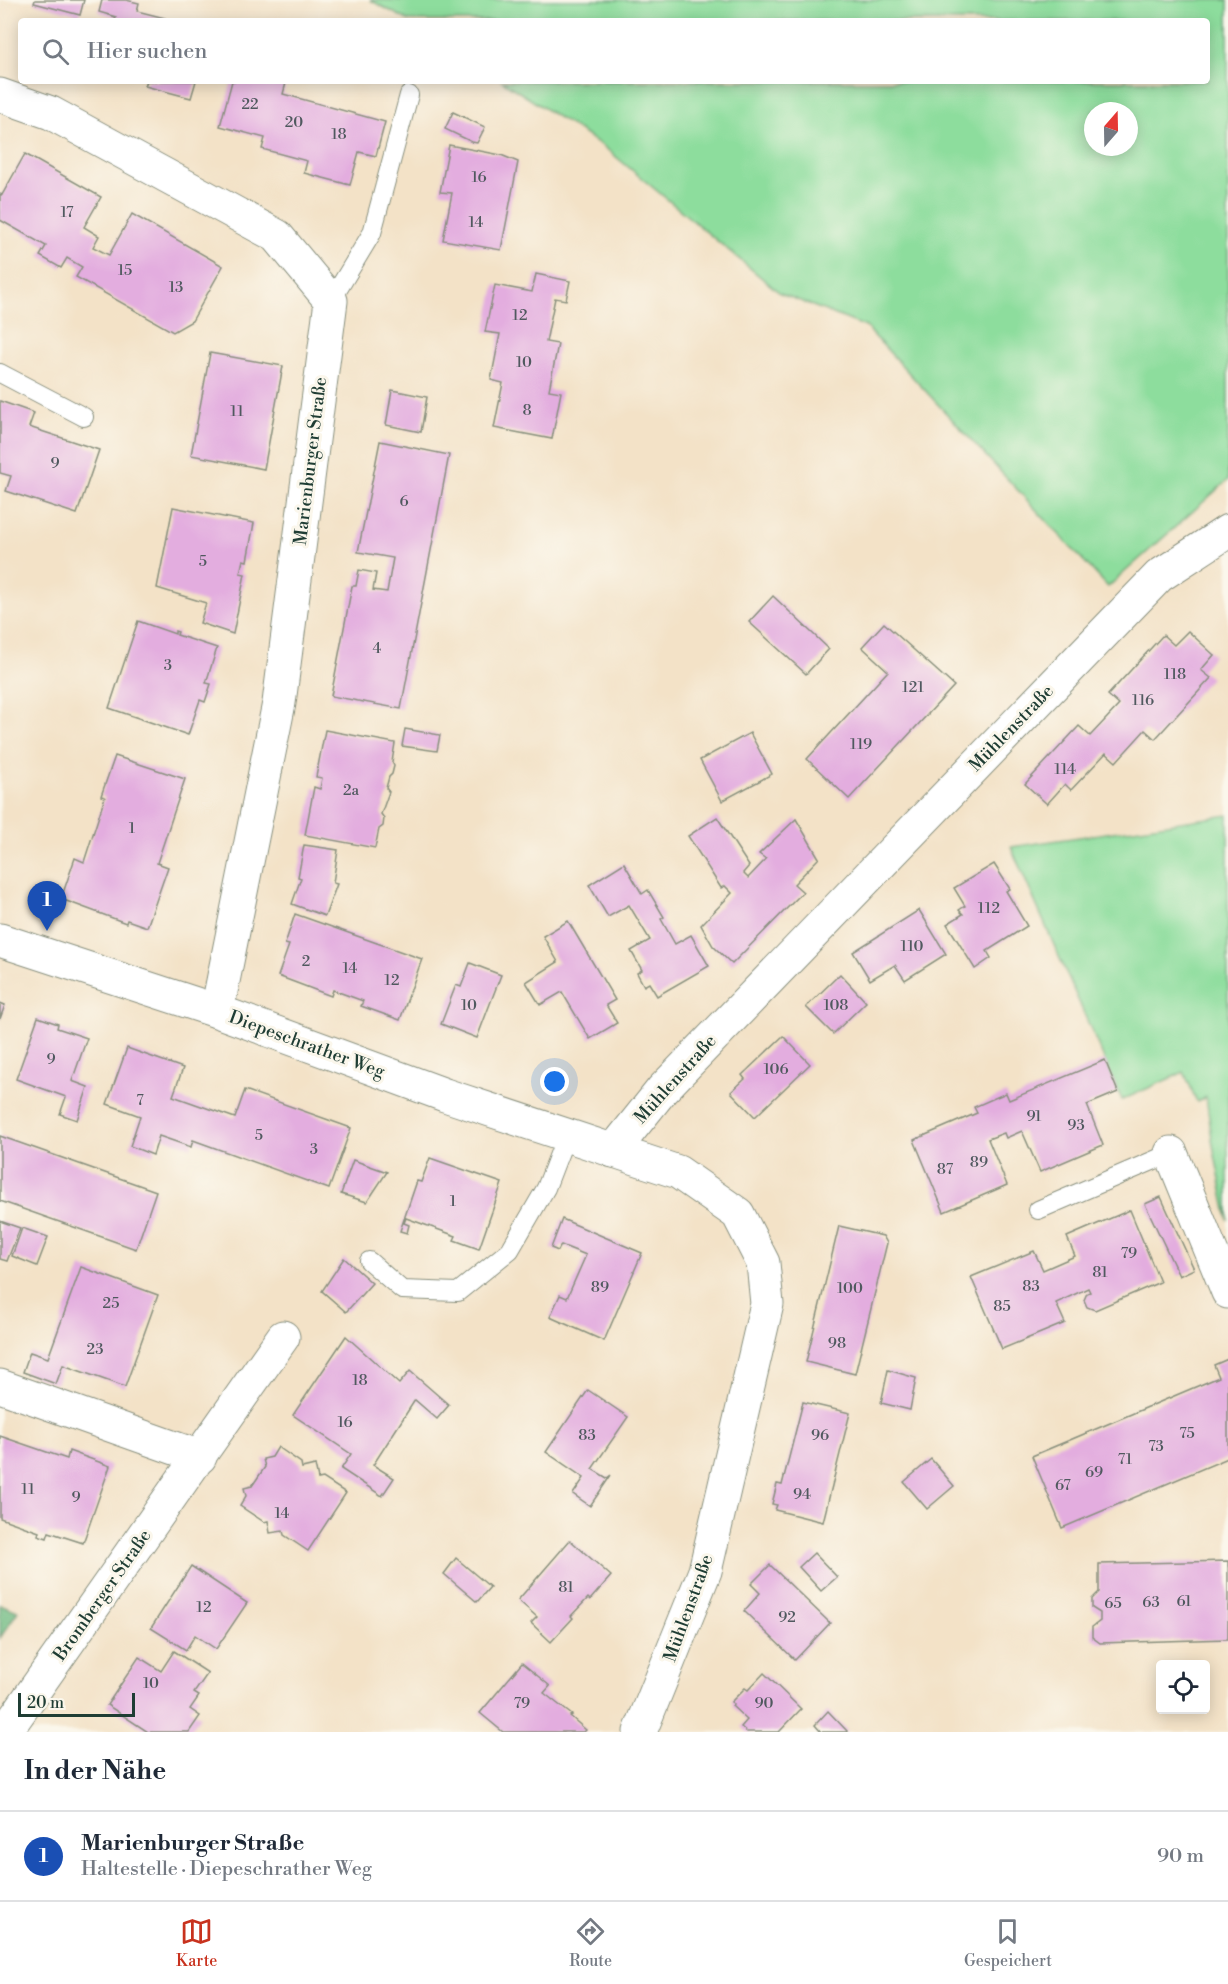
<!DOCTYPE html>
<html lang="de">
<head>
<meta charset="utf-8">
<style>
  :root { --surface:#fff; --page:#f6f6f7; --text:#1f2937; --muted:#747a83; --line:#e0e1e3; --accent:#c8321e }
  body { margin:0; font-family:"Libre Bodoni",serif; background:var(--page); color:var(--text) }
  .controls { position:absolute; right:18px; bottom:18px; display:grid; overflow:hidden; border-radius:6px; box-shadow:0 3px 15px #0003 }
  .controls button { width:54px; height:54px; display:grid; place-items:center; padding:0; border:0; border-bottom:2px solid var(--line); background:var(--surface); color:var(--text); font:30px sans-serif }
  .compass { position:absolute; left:1084px; top:102px; width:54px; height:54px; border-radius:50%; background:var(--surface); box-shadow:0 3px 15px #0003; rotate:20deg }
  .scale { position:absolute; left:18px; bottom:15px; width:117px; box-sizing:border-box; padding-left:6px; border:3px solid #1f3d34; border-top:0; font-size:16px; line-height:21px; white-space:nowrap; color:#1f3d34; -webkit-text-stroke:4px #fbf7ec; paint-order:stroke }
  .you { position:absolute; left:555px; top:1082px; width:21px; height:21px; margin:-15px; border:4px solid #fff; border-radius:50%; background:#1a73e8; box-shadow:0 0 0 9px #1a73e833 }
  .badge { display:grid; place-items:center; width:39px; height:39px; border-radius:50%; background:var(--accent); color:#fff; font-size:20px; font-weight:700 }
  .pin { position:absolute; translate:-50% -50px; filter:drop-shadow(0 2px 3px #0008) }
  .pin::after { content:''; position:absolute; top:32px; width:21px; height:18px; background:inherit; clip-path:polygon(0 0,100% 0,50% 100%) }
  .list { margin:0; padding:0; list-style:none }
  h2 { display:flex; justify-content:space-between; align-items:center; height:78px; margin:0; padding:0 24px; font-size:26px }
  h2 small { font-size:20px; font-weight:400; color:var(--muted) }
  .list li { display:grid; grid-template-columns:39px 1fr auto; gap:18px; align-items:center; box-sizing:border-box; height:90px; padding:0 24px; border-top:2px solid var(--line) }
  .list b { display:block; font-size:22px; white-space:nowrap }
  .list p { margin:0; font-size:20px; white-space:nowrap; color:var(--muted) }
  .list em { font-size:20px; font-style:normal; color:var(--muted) }
  .icon { flex:none; width:33px; height:33px; fill:none; stroke:currentColor; stroke-width:2; stroke-linecap:round; stroke-linejoin:round }
  .map { position:relative; flex:none; width:1228px; height:1732px; overflow:hidden }
  .search { position:absolute; background:var(--surface); box-shadow:0 3px 15px #0003; left:18px; right:18px; top:18px; height:66px; display:flex; align-items:center; gap:15px; box-sizing:border-box; padding:0 21px; border-radius:6px; color:var(--muted); font-size:22px }
  .sheet { height:168px; background:var(--surface) }
  nav { display:flex; justify-content:space-around; align-items:center; box-sizing:border-box; height:84px; border-top:2px solid var(--line); background:var(--surface); font-size:16px; color:var(--muted) }
  nav a { display:grid; justify-items:center; gap:3px }
  nav .on { color:var(--accent) }
  .map>svg:first-child { display:block }
</style>
</head>
<body>
<div class="map">
<svg width="1228" height="1732" viewBox="0 0 1228 1732">
  <rect width="100%" height="100%" fill="#fbf7ec"/>
  <filter id="ink" filterUnits="userSpaceOnUse"><feTurbulence type="fractalNoise" baseFrequency=".0167" numOctaves="2"/><feDisplacementMap in="SourceGraphic" scale="12" xChannelSelector="R" yChannelSelector="G"/><feConvolveMatrix kernelMatrix="1 2 1 2 8 2 1 2 1" color-interpolation-filters="sRGB"/></filter>
  <filter id="wash" filterUnits="userSpaceOnUse"><feTurbulence type="fractalNoise" baseFrequency=".008" numOctaves="4" result="noise"/><feDisplacementMap in="SourceGraphic" scale="24" xChannelSelector="R" yChannelSelector="G"/><feGaussianBlur stdDeviation="1.35" result="paint"/><feColorMatrix in="noise" values="0 0 0 0 0 0 0 0 0 0 0 0 0 0 0 0 0 1.4 0 .05"/><feComposite in="paint" operator="in"/></filter>
  <g filter="url(#wash)">
    <rect width="100%" height="100%" fill="#f3e2c7"/>
    <!-- green -->
    <g fill="#8ddd9d" stroke="#568d68" stroke-width="1.5" fill-rule="evenodd">
      <path d="M370,0H1228V480L1108,587L866,327L780,293L603,146L502,81H1207V21H409ZM1093,111H1129V147H1093Z"/>
      <path d="M1228,815V1220L1213,1145L1206,1097L1197,1102L1184,1072L1122,1100L1011,847Z"/>
    </g>
    <!-- forest -->
    <path fill="#72bc84" stroke="#487c5c" stroke-width="1.5" d="M0,1604L18,1611L0,1638Z"/>
    <g id="blocks">
      <!-- building -->
      <g fill="#e3addf">
        <path d="M35,0H84L80,15L34,3Z"/>
        <path d="M102,0H126L139,3L137,11L165,18L164,21H114L116,17L99,12Z"/>
        <path d="M147,81H196L191,98L145,86Z"/>
        <path d="M232,81H278L286,83L283,94L385,122L376,156L359,152L350,185L304,173L307,161L262,149L265,138L220,126Z"/>
        <path d="M453,112L485,127L477,143L472,142L445,129Z"/>
        <path d="M449,145L501,155L518,162L501,250L443,240L452,193L440,192Z"/>
        <path d="M25,154L101,197L84,227L99,236L93,247L109,255L132,214L223,266L192,321L173,332L76,277L82,267L67,258L61,268L40,256L46,246L0,220V194L2,195Z"/>
        <path d="M536,274L570,281L566,300L555,298L546,342L558,344L549,390L561,392L552,439L494,428L503,383L491,380L500,334L485,332L495,285L532,292Z"/>
        <path d="M210,353L283,366L264,469L191,455Z"/>
        <path d="M392,390L427,397L421,432L386,425Z"/>
        <path d="M0,401L34,413L29,427L99,450L77,514L6,491L11,476L0,473Z"/>
        <path d="M380,441L449,455L401,709L331,696L352,586H356L359,570L376,573L373,590L387,592L393,558L358,552Z"/>
        <path d="M173,507L254,523L247,561L243,560L240,573L245,574L233,634L200,623L206,603L157,588Z"/>
        <path d="M773,596L829,649L806,674L749,622Z"/>
        <path d="M138,621L175,634V631L178,632L177,635L217,648L206,683L211,684L205,702L200,700L188,735L109,708Z"/>
        <path d="M884,623L954,686L849,799L807,759L888,671L862,647Z"/>
        <path d="M1188,631L1214,655L1201,670L1211,678L1155,739L1145,730L1116,762L1106,753L1071,790L1065,784L1047,804L1025,784L1079,726L1090,736L1105,720L1119,705L1108,695L1163,635L1174,645Z"/>
        <path d="M405,729L440,735L437,751L402,746Z"/>
        <path d="M325,730L395,743L392,762L394,766L392,774L389,777L386,788L389,792L381,814L384,818L383,826L379,829L375,848L305,835L314,787L320,789L322,778L316,777Z"/>
        <path d="M750,733L772,774L722,801L700,760Z"/>
        <path d="M115,756L185,779L157,863L168,867L147,927L127,920L126,923L61,899L75,858L84,862L105,797L101,796Z"/>
        <path d="M717,817L749,866L743,873L748,878L766,859L759,854L796,819L819,858L794,884L803,892L732,964L713,946L701,925L732,893L725,886L721,888L688,836Z"/>
        <path d="M304,845L338,850L333,883L337,884L325,916L292,904L301,878L298,877Z"/>
        <path d="M624,863L642,894L648,890L664,917L661,919L675,944L691,935L709,966L657,996L649,983L644,986L637,973L642,970L631,951L650,940L629,905L608,917L589,885Z"/>
        <path d="M994,864L1010,889L1006,891L1027,926L987,951L991,958L975,969L947,924L963,914L959,910L965,906L954,888Z"/>
        <path d="M919,910L946,954L905,980L895,965L870,980L853,952Z"/>
        <path d="M295,914L422,959L400,1020L361,1006L363,1001L333,990L331,996L278,976L289,945L285,944Z"/>
        <path d="M568,921L615,1000L606,1005L617,1023L590,1039L562,992L540,1005L526,982L558,962L543,936Z"/>
        <path d="M470,963L501,975L477,1038L441,1024L456,985L461,987Z"/>
        <path d="M840,974L866,1002L833,1034L806,1007Z"/>
        <path d="M0,1003L5,1005L0,1019Z"/>
        <path d="M38,1017L58,1024L57,1028L87,1038L72,1081L88,1087L77,1120L60,1114L66,1097L16,1079Z"/>
        <path d="M783,1036L810,1064L755,1117L731,1092L745,1079L742,1075Z"/>
        <path d="M127,1048L183,1068L173,1096L235,1118L245,1090L351,1128L329,1189L193,1140L191,1147L159,1136L153,1155L130,1146L140,1116L107,1104Z"/>
        <path d="M1105,1060L1118,1092L1087,1105L1103,1145L1040,1172L1022,1131L1006,1138L1004,1133L988,1139L1007,1185L944,1212L914,1140L977,1113L974,1107L1006,1093L1009,1100Z"/>
        <path d="M0,1136L156,1191L136,1249L0,1201Z"/>
        <path d="M430,1158L502,1183L479,1249L454,1240L456,1236L406,1218L404,1223L409,1225L407,1233L400,1231L417,1181L421,1182Z"/>
        <path d="M353,1160L387,1172L367,1202L341,1194Z"/>
        <path d="M1161,1197L1194,1269L1179,1276L1145,1204Z"/>
        <path d="M1130,1210L1160,1282L1095,1310L1087,1307L1084,1300L1087,1293L1090,1292L1088,1288L1056,1303L1065,1323L1002,1349L971,1277L1034,1251L1043,1270L1075,1256L1067,1237Z"/>
        <path d="M562,1219L642,1253L604,1341L550,1317L560,1295L567,1298L586,1255L561,1245L558,1251L551,1248Z"/>
        <path d="M0,1221L20,1228L7,1261L0,1259Z"/>
        <path d="M839,1226L883,1236L887,1243L855,1374L806,1362Z"/>
        <path d="M22,1228L48,1237L37,1266L12,1256Z"/>
        <path d="M344,1258L372,1283L346,1312L322,1291Z"/>
        <path d="M81,1267L158,1295L125,1387L63,1365L56,1384L23,1372L30,1352L48,1358Z"/>
        <path d="M346,1336L399,1384L410,1371L449,1405L437,1419L415,1400L373,1465L394,1478L382,1496L341,1469L351,1454L293,1415Z"/>
        <path d="M1228,1359V1458L1062,1528L1032,1456L1219,1377L1214,1365Z"/>
        <path d="M888,1370L916,1378L910,1410L881,1403Z"/>
        <path d="M588,1390L628,1417L592,1469L607,1478L611,1475L590,1506L573,1494L584,1478L546,1452Z"/>
        <path d="M803,1402L850,1413L823,1522L775,1510L777,1505L772,1504L777,1484L782,1485Z"/>
        <path d="M0,1436L67,1459L69,1451L110,1466L83,1543L49,1532L47,1538L38,1535L39,1532L0,1518Z"/>
        <path d="M278,1447L301,1463L302,1468L315,1465L318,1479L323,1478L346,1493L308,1551L284,1535L283,1531L270,1533L268,1521L264,1522L240,1506L246,1496L244,1488L252,1486L265,1467L263,1459L272,1457Z"/>
        <path d="M931,1459L954,1486L927,1509L904,1482Z"/>
        <path d="M570,1540L611,1576L590,1600L588,1598L571,1616L573,1618L551,1642L531,1623L537,1617L518,1600Z"/>
        <path d="M814,1553L837,1577L821,1591L799,1567Z"/>
        <path d="M456,1558L490,1587L477,1602L444,1574Z"/>
        <path d="M1228,1561V1639L1100,1643L1092,1637V1627L1100,1621V1613L1092,1608V1599L1099,1592V1564Z"/>
        <path d="M770,1565L830,1623L795,1660L744,1611L760,1593L751,1584Z"/>
        <path d="M191,1566L247,1603L216,1649L195,1635L186,1650L151,1628Z"/>
        <path d="M174,1651L208,1673L194,1693L199,1696L190,1709L200,1716L189,1732H148L107,1705L139,1657L161,1671Z"/>
        <path d="M522,1663L550,1686L544,1693L572,1715L570,1716L586,1730L584,1732H503L480,1713Z"/>
        <path d="M764,1673L801,1709L779,1732H747L741,1727L747,1720L732,1706L734,1704L731,1702L745,1688L748,1690Z"/>
        <path d="M828,1711L848,1732H821L815,1725Z"/>
      </g>
    </g>
  </g>
  <g filter="url(#ink)">
    <use href="#blocks" fill-opacity="0" stroke="#89907e" stroke-width="1.5"/>
    <g fill="none" stroke-linecap="round" stroke-linejoin="round">
      <!-- service casing -->
      <g stroke="#89907e" stroke-width="20">
        <g id="service">
          <path d="M331,301L372,233L409,95"/>
          <path d="M0,373L84,417"/>
          <path d="M1038,1210L1171,1153"/>
          <path d="M369,1261L402,1290L458,1292L510,1250L546,1188L566,1136"/>
        </g>
      </g>
      <!-- minor casing -->
      <g stroke="#89907e" stroke-width="35">
        <g id="minor">
          <path d="M0,95L51,113L277,236L331,301L279,703L217,1011"/>
          <path d="M0,940L217,1011L445,1095L678,1172L738,1214L763,1263L767,1304L705,1571L640,1732"/>
          <path d="M613,1151L662,1090L1159,576L1228,531"/>
          <path d="M1171,1153L1228,1292"/>
          <path d="M0,1386L200,1457"/>
          <path d="M5,1732L283,1337"/>
        </g>
      </g>
      <!-- service -->
      <use href="#service" stroke="#fff" stroke-width="18"/>
      <!-- minor -->
      <use href="#minor" stroke="#fff" stroke-width="33"/>
    </g>
  </g>
  <g text-anchor="middle" stroke-width="6" stroke-linejoin="round" paint-order="stroke">
    <!-- number labels -->
    <g font-size="15" fill="#50595f">
      <text x="250" y="109">22</text>
      <text x="294" y="127">20</text>
      <text x="339" y="139">18</text>
      <text x="479" y="182">16</text>
      <text x="67" y="217">17</text>
      <text x="476" y="227">14</text>
      <text x="125" y="275">15</text>
      <text x="176" y="292">13</text>
      <text x="520" y="320">12</text>
      <text x="524" y="367">10</text>
      <text x="527" y="415">8</text>
      <text x="237" y="416">11</text>
      <text x="55" y="468">9</text>
      <text x="404" y="506">6</text>
      <text x="203" y="566">5</text>
      <text x="377" y="653">4</text>
      <text x="168" y="670">3</text>
      <text x="1175" y="679">118</text>
      <text x="913" y="692">121</text>
      <text x="1143" y="705">116</text>
      <text x="861" y="749">119</text>
      <text x="1065" y="774">114</text>
      <text x="351" y="795">2a</text>
      <text x="132" y="833">1</text>
      <text x="989" y="913">112</text>
      <text x="912" y="951">110</text>
      <text x="306" y="966">2</text>
      <text x="350" y="973">14</text>
      <text x="392" y="985">12</text>
      <text x="469" y="1010">10</text>
      <text x="836" y="1010">108</text>
      <text x="51" y="1064">9</text>
      <text x="776" y="1074">106</text>
      <text x="140" y="1105">7</text>
      <text x="1034" y="1121">91</text>
      <text x="1076" y="1130">93</text>
      <text x="259" y="1140">5</text>
      <text x="314" y="1154">3</text>
      <text x="979" y="1167">89</text>
      <text x="945" y="1174">87</text>
      <text x="453" y="1206">1</text>
      <text x="1129" y="1258">79</text>
      <text x="1100" y="1277">81</text>
      <text x="1031" y="1291">83</text>
      <text x="600" y="1292">89</text>
      <text x="850" y="1293">100</text>
      <text x="111" y="1308">25</text>
      <text x="1002" y="1311">85</text>
      <text x="837" y="1348">98</text>
      <text x="95" y="1354">23</text>
      <text x="360" y="1385">18</text>
      <text x="345" y="1427">16</text>
      <text x="1187" y="1438">75</text>
      <text x="587" y="1440">83</text>
      <text x="820" y="1440">96</text>
      <text x="1156" y="1451">73</text>
      <text x="1125" y="1464">71</text>
      <text x="1094" y="1477">69</text>
      <text x="1063" y="1490">67</text>
      <text x="28" y="1494">11</text>
      <text x="802" y="1499">94</text>
      <text x="76" y="1502">9</text>
      <text x="282" y="1518">14</text>
      <text x="566" y="1592">81</text>
      <text x="1184" y="1606">61</text>
      <text x="1151" y="1607">63</text>
      <text x="1113" y="1608">65</text>
      <text x="204" y="1612">12</text>
      <text x="787" y="1622">92</text>
      <text x="151" y="1688">10</text>
      <text x="522" y="1708">79</text>
      <text x="764" y="1708">90</text>
    </g>
    <!-- street labels -->
    <g font-size="18" fill="#1f3d34" stroke="#fbf7ec">
      <text transform="translate(310 461) rotate(-83)" y="6">Marienburger Straße</text>
      <text transform="translate(1011 728) rotate(-46)" y="6">Mühlenstraße</text>
      <text transform="translate(307 1044) rotate(20)" y="6">Diepeschrather Weg</text>
      <text transform="translate(675 1079) rotate(-48)" y="6">Mühlenstraße</text>
      <text transform="translate(102 1595) rotate(-55)" y="6">Bromberger Straße</text>
      <text transform="translate(688 1608) rotate(-70)" y="6">Mühlenstraße</text>
    </g>
  </g>
</svg>
<div class="controls">
<button><svg class="icon" aria-label="locate" viewBox="0 0 24 24"><circle cx="12" cy="12" r="6"/><path d="M12 2v4M12 18v4M2 12h4M18 12h4"/></svg></button>
</div>
<svg class="compass" viewBox="-18 -18 36 36"><path d="M0-13l5 13h-10z" fill="#e53935"/><path d="M0 13l5-13h-10z" fill="#747a83"/></svg>
<div class="scale">20 m</div>
<div class="you"></div>
<div class="pin badge" style="left:47px;top:931px;background:#1a4fb4">1</div>
<div class="search"><svg class="icon" aria-label="search" viewBox="0 0 24 24"><circle cx="10" cy="10" r="6"/><path d="M15 15l6 6"/></svg>Hier suchen</div>
</div>
<section class="sheet">
<h2>In der Nähe<small></small></h2>
<ul class="list">
<li><span class="badge" style="background:#1a4fb4">1</span><div><b>Marienburger Straße</b><p>Haltestelle · Diepeschrather Weg</p></div><em>90 m</em></li>
</ul>
</section>
<nav>
<a class="on"><svg class="icon" aria-label="map" viewBox="0 0 24 24"><path d="M3 6l6-2 6 2 6-2v14l-6 2-6-2-6 2zM9 4v14M15 6v14"/></svg>Karte</a>
<a><svg class="icon" aria-label="directions" viewBox="0 0 24 24"><path d="M12 3l9 9-9 9-9-9zM9 14v-3h6M13 9l2 2-2 2"/></svg>Route</a>
<a><svg class="icon" aria-label="saved" viewBox="0 0 24 24"><path d="M7 4h10v16l-5-4-5 4z"/></svg>Gespeichert</a>
</nav>
</body>
</html>
